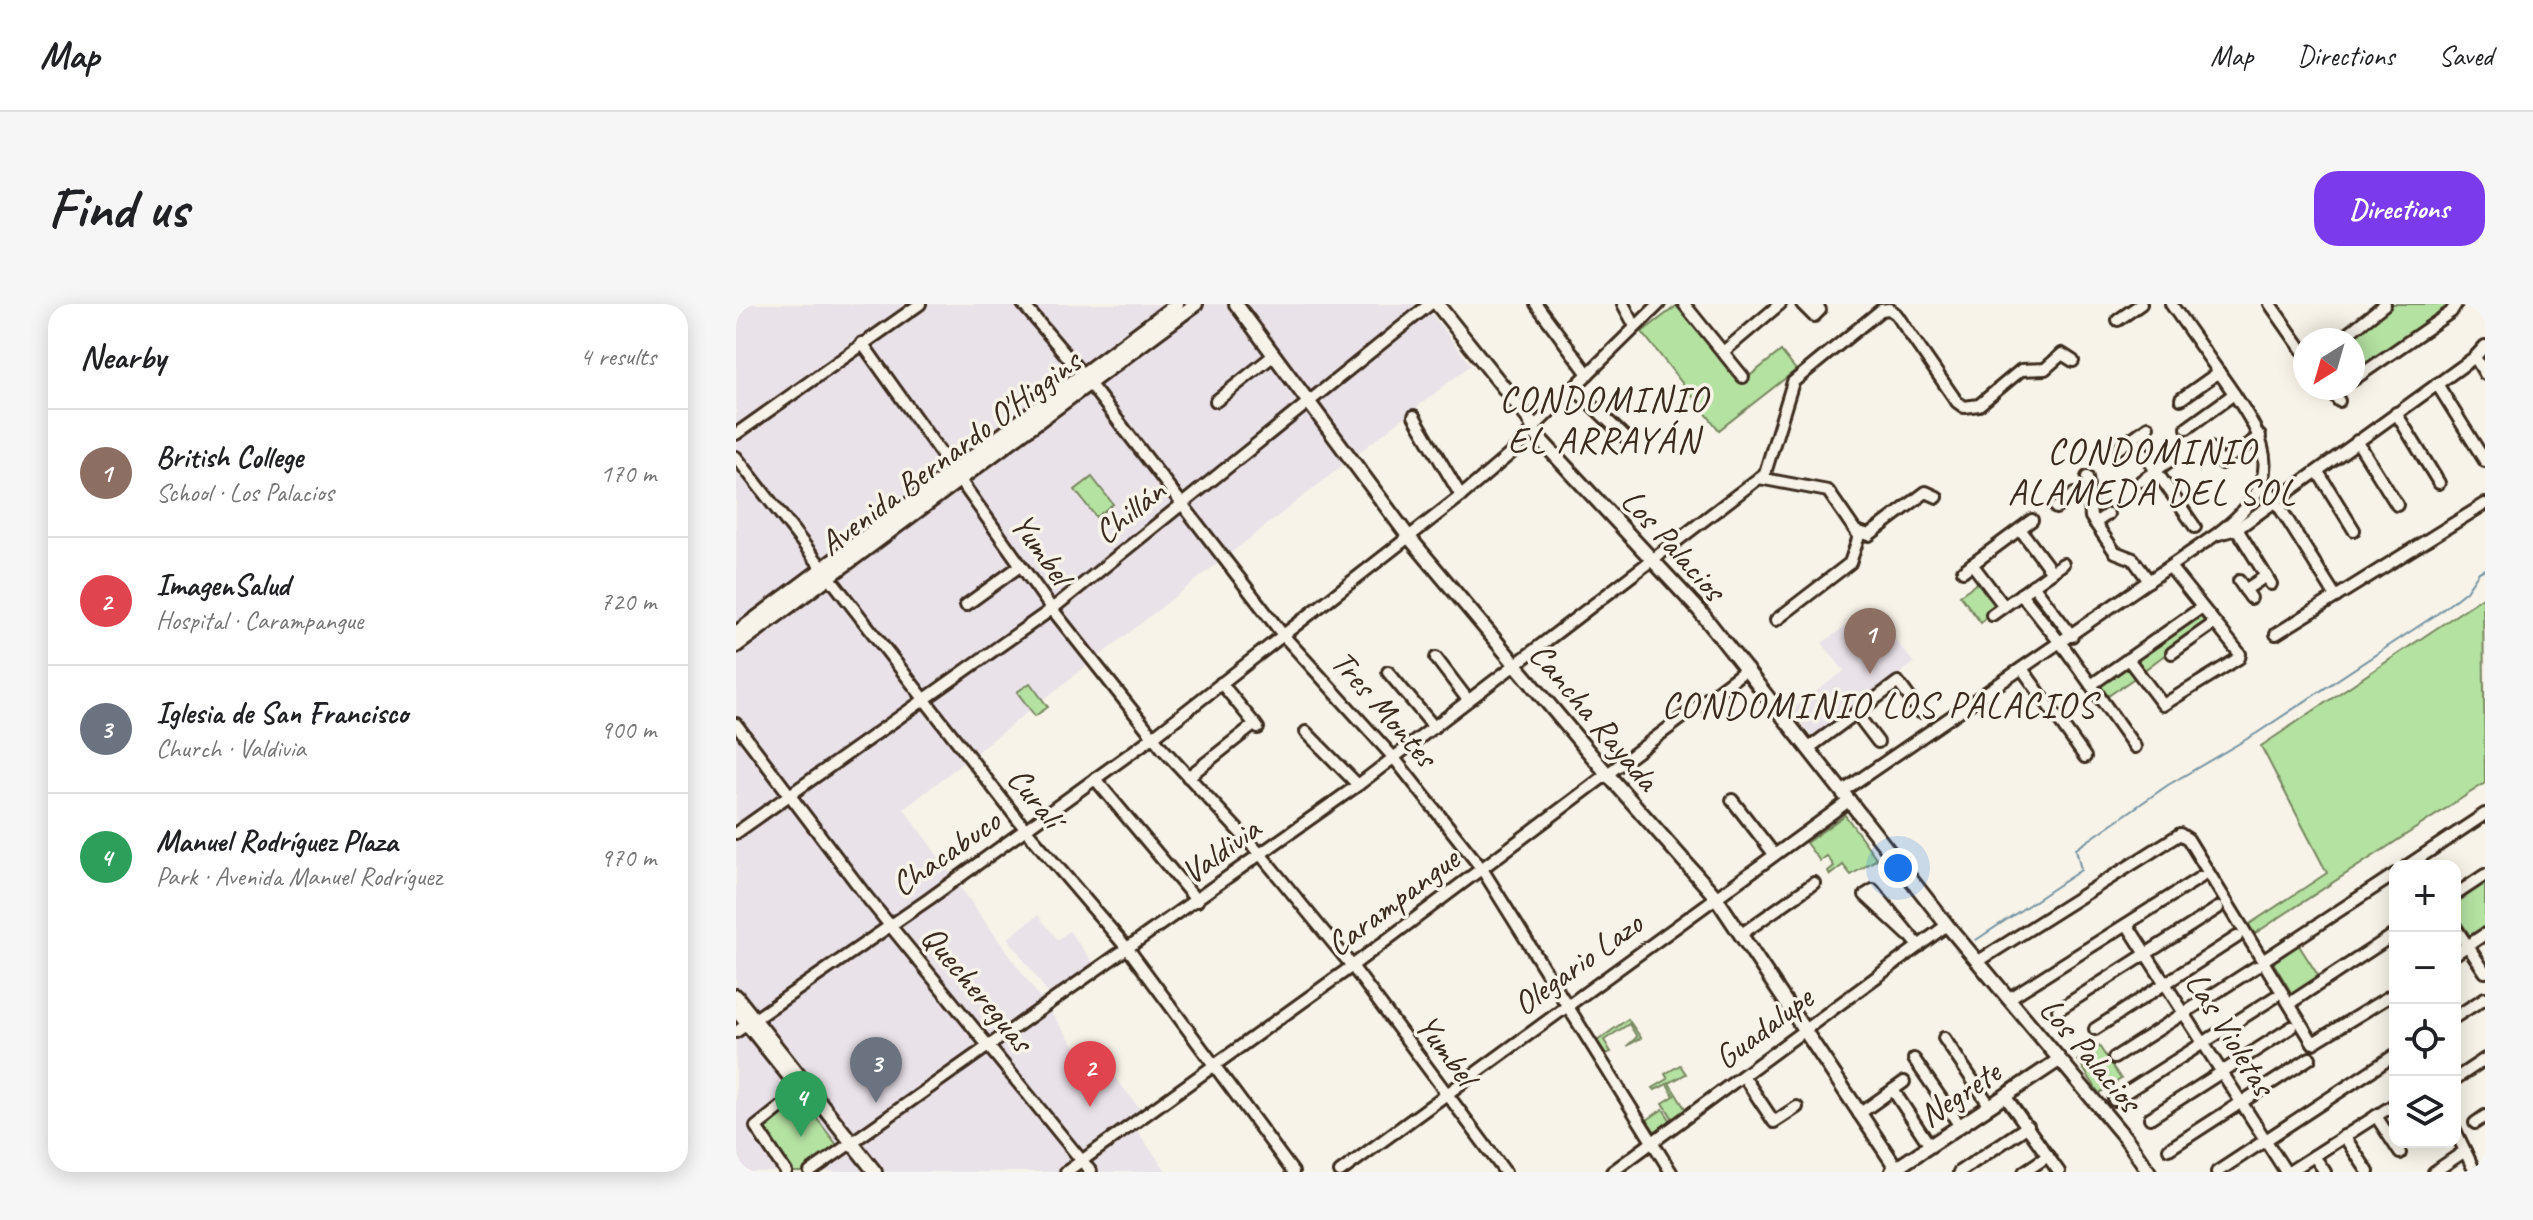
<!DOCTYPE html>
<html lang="en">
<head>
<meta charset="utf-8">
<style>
  :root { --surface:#fff; --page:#f6f6f6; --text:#202124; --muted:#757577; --line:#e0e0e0; --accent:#7c3aed }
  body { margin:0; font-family:Caveat,sans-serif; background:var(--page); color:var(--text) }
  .controls { position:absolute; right:24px; bottom:24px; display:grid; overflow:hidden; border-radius:16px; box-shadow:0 4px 20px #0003 }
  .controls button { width:72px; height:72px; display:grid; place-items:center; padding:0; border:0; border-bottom:2px solid var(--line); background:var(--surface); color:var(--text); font:40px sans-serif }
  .compass { position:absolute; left:1557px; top:24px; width:72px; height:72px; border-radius:50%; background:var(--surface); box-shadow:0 4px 20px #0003; rotate:217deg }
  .you { position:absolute; left:1162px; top:564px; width:28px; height:28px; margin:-20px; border:6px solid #fff; border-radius:50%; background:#1a73e8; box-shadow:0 0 0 12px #1a73e833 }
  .badge { display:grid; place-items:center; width:52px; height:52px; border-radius:50%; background:var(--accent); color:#fff; font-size:26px; font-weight:700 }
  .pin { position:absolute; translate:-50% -66px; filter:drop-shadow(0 2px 4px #0008) }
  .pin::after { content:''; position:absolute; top:42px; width:28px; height:24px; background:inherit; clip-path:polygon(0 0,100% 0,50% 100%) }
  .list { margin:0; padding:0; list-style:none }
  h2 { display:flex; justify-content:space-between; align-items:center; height:104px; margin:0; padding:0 32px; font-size:34px }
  h2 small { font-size:26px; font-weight:400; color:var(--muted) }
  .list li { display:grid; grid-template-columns:52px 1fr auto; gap:24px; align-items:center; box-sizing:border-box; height:128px; padding:0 32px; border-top:2px solid var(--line) }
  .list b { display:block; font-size:30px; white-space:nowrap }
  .list p { margin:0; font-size:26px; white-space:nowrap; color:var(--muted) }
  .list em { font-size:26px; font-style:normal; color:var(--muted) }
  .icon { flex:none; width:44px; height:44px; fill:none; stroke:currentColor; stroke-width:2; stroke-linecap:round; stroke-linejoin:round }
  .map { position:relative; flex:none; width:1749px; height:868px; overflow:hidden; border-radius:24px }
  header { display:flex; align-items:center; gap:48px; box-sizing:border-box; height:112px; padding:0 40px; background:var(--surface); border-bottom:2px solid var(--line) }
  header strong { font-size:38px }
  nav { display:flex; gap:44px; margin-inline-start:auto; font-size:28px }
  .intro { display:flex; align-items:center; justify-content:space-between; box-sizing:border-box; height:192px; padding:0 48px }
  h1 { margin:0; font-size:56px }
  .button { padding:20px 36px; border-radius:24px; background:var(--accent); color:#fff; font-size:28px; font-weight:700 }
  main { display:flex; gap:48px; padding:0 48px }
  aside { flex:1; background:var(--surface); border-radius:24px; box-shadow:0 4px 20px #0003 }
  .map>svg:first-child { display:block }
</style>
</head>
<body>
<header>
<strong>Map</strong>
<nav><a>Map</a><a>Directions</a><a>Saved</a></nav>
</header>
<div class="intro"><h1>Find us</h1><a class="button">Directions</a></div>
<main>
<aside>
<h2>Nearby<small>4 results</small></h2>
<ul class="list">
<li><span class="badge" style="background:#8d6e63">1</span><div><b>British College</b><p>School · Los Palacios</p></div><em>170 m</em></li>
<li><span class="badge" style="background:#e0444e">2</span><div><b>ImagenSalud</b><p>Hospital · Carampangue</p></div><em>720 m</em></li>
<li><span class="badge" style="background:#6b7280">3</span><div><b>Iglesia de San Francisco</b><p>Church · Valdivia</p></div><em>900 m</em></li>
<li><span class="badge" style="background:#2e9e5b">4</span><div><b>Manuel Rodríguez Plaza</b><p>Park · Avenida Manuel Rodríguez</p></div><em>970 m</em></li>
</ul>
</aside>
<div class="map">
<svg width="1749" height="868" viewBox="0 0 1749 868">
  <rect width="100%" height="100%" fill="#f7f3e8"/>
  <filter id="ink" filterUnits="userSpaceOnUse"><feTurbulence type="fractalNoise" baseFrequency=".0125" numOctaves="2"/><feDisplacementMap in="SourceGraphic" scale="16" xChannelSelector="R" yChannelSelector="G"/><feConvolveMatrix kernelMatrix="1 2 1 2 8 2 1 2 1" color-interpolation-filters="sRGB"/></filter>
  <g filter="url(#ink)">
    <!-- built -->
    <g fill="#eae2e9">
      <path d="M0,0H688L735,61L168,505L354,763L365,756L405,806L393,816L431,868H0Z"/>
      <path d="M1134,304L1178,359L1077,434L1055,406L1108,367L1086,339Z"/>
      <path d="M302,611L322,636L333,627L359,661L314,692L272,634Z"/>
    </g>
    <!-- green -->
    <g fill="#b4e2a1" stroke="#788660" stroke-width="2">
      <path d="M943,0L1006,78L1045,47L1060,66L983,126L906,28Z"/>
      <path d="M1654,0H1716L1617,73V36H1610Z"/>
      <path d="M356,173L377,200L360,213L339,186Z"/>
      <path d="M1244,277L1262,301L1245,319L1224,291Z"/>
      <path d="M1747,293L1749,479L1518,630L1512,621L1591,569L1525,442Z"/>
      <path d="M1463,311L1470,320L1407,367L1399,356Z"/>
      <path d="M1391,362L1400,373L1372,392L1364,380Z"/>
      <path d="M294,379L312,403L299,412L281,388Z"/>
      <path d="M1109,511L1141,555L1115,571L1107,561L1094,571L1092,567L1098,562L1091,552L1084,557L1070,539Z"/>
      <path d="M1749,573V627L1736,635L1719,609V593Z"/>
      <path d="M1562,640L1585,676L1558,693L1538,660L1539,655Z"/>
      <path d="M892,715L905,734L891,742L901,733L893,720L868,736L875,748L870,750L861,737Z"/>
      <path d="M1363,742L1385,775L1363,789L1342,756Z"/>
      <path d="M944,761L950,770L933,779L950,806L937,815L927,799L938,792L931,780L919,786L917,784L932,775L929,770Z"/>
      <path d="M65,794L101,841L68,868H55L31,829L27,828L26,821Z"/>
      <path d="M927,805L935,817L919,828L911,816Z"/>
    </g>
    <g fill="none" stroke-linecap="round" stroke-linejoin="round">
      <!-- stream -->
      <path stroke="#7492a3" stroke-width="2" d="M1240,636L1345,566L1340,545L1432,481L1521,429L1701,310L1730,287L1743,268L1749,265"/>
      <!-- minor casing -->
      <g stroke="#3b2a1e" stroke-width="16">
        <g id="minor">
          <path d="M287,0L346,70L547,331L658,454L746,565L935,868"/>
          <path d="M800,0L852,70"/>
          <path d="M887,0L899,22"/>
          <path d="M948,0L1007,73"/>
          <path d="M1066,0L1078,12L1084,6L1079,0"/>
          <path d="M1534,0L1569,50"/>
          <path d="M1382,16L1405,0"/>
          <path d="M1604,36L1649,0"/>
          <path d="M126,39L316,305L426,444L525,551L616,662L769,868"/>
          <path d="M987,48L1044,0"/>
          <path d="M1739,53L1749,70"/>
          <path d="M1617,76L1715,8L1720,0"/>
          <path d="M1701,80L1749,157"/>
          <path d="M838,84L890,134"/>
          <path d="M1593,84L1603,97"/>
          <path d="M1445,95L1483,68"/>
          <path d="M480,97L538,51"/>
          <path d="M1660,109L1703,179"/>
          <path d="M678,112L725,192"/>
          <path d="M1451,124L1498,90"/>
          <path d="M0,130L184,0"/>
          <path d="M1397,134L1459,223"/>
          <path d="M1621,137L1661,201"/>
          <path d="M1383,144L1412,123"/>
          <path d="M1475,144L1485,159L1524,132"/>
          <path d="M0,153L290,526L396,650L557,868"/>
          <path d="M1582,168L1618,226"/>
          <path d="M1351,173L1355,213L1379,248L1397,255L1413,277"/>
          <path d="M1023,174L1092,187L1123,232L1114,259L1040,316"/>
          <path d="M1405,177L1435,156"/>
          <path d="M1527,177L1600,293"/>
          <path d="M1320,204L1338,190L1354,192"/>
          <path d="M1359,219L1372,210"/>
          <path d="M1284,225L1316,268"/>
          <path d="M1501,225L1535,280"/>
          <path d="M1123,228L1133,231L1190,188L1201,193"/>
          <path d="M1483,230L1501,225L1739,53L1749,42"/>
          <path d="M1236,260L1268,302"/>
          <path d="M1227,267L1296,216"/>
          <path d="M1503,277L1515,294"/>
          <path d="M1297,281L1336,332"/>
          <path d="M1509,286L1530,272"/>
          <path d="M1285,290L1330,346L1399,443"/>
          <path d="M230,301L284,262"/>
          <path d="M1256,311L1327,260"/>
          <path d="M1540,330L1749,200"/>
          <path d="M1436,349L1477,320"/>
          <path d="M700,354L732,396"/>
          <path d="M1392,355L1427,401L1503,354L1504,350L1434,263"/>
          <path d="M1287,366L1349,453"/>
          <path d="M652,368L698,423"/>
          <path d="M485,379L522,424"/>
          <path d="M1355,381L1465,304"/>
          <path d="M1120,409L1142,438"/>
          <path d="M0,420L130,592L355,868"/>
          <path d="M570,428L622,481"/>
          <path d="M1073,444L1162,378L1184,408"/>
          <path d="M452,473L519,420"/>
          <path d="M359,475L461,597"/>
          <path d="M1107,487L1481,230C1549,178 1536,144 1492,81C1473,54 1454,27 1435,0"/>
          <path d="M996,496L1038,550"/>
          <path d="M0,529L316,305L694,0"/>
          <path d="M1671,562L1749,510"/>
          <path d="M1719,591L1749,571"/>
          <path d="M1392,622L1550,868"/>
          <path d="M1719,623L1749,668"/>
          <path d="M1004,631L1078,579"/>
          <path d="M1172,631L1129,591L1137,586L1183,642"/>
          <path d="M1719,650L1749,630"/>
          <path d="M1528,656L1659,570"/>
          <path d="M1241,658L1444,530L1452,535L1577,739L1659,689"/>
          <path d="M1272,695L1465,573"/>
          <path d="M1554,699L1659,630"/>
          <path d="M1322,706L1482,604"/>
          <path d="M1719,713L1749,694"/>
          <path d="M1359,725L1501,633"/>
          <path d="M0,728L193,595L417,433L725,192L780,145L803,118L923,0"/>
          <path d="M1208,734L1254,802"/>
          <path d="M1378,754L1520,663"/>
          <path d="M1178,755L1224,822"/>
          <path d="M1008,773L1038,818L1061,803"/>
          <path d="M1719,775L1749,755"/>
          <path d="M1157,786L1194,842"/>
          <path d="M1269,792L1323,868"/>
          <path d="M1378,796L1539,693"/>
          <path d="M1123,810L1168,778"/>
          <path d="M1640,812L1664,849"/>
          <path d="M1414,814L1556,723"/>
          <path d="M1739,819L1749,812"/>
          <path d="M1719,826L1739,868"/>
          <path d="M1608,832L1632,868"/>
          <path d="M1433,845L1574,754"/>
          <path d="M1578,852L1589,868"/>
          <path d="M50,868L20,823L65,787"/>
          <path d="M74,868L622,481L1023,174L1029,169L1057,78L1145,6L1153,5L1160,10L1221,98L1228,103L1243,101L1285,66L1309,65L1326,50L1337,57"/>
          <path d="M330,868L608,668L1011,365"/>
          <path d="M604,868L1114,496"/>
          <path d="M876,868L1211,621"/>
          <path d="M1223,868L1292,822"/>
          <path d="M1288,868L1312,852"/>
          <path d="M1481,868L1659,751"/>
          <path d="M1553,868L1659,800"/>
          <path d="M1698,868L1729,847"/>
        </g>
      </g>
      <!-- major casing -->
      <g stroke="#3b2a1e" stroke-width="18">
        <g id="major">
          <path d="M500,0L672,232L872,471L979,592L1163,868"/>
          <path d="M701,0L792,114L802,133L963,306L1211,621L1391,836L1413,868"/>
          <path d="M0,329L441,0"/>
          <path d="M0,342L460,0"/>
          <path d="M0,692L139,868"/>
          <path d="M0,706L53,772"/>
          <path d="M1156,867L1323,756"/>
        </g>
      </g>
      <!-- minor -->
      <use href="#minor" stroke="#f7f3e8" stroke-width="10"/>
      <!-- major -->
      <use href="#major" stroke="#f7f3e8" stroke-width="12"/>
    </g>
  </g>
  <g text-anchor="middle" stroke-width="7" stroke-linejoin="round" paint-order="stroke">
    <!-- street labels -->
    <g font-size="34" fill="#3b2a1e" stroke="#f7f3e8">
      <text transform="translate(213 148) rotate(-37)" y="12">Avenida Bernardo O'Higgins</text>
      <text transform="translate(393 207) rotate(-39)" y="12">Chillán</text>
      <text transform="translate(938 240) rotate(48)" y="12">Los Palacios</text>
      <text transform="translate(306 244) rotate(54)" y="12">Yumbel</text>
      <text transform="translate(649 404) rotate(49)" y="12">Tres Montes</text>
      <text transform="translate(859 412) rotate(50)" y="12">Cancha Rayada</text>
      <text transform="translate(300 493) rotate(51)" y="12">Curalí</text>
      <text transform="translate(484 546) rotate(-36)" y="12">Valdivia</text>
      <text transform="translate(209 548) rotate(-35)" y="12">Chacabuco</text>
      <text transform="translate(656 597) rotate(-37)" y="12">Carampangue</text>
      <text transform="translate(841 659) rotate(-36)" y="12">Olegario Lazo</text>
      <text transform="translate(242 684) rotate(50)" y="12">Quechereguas</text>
      <text transform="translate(1027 723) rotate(-37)" y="12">Guadalupe</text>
      <text transform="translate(1495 729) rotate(58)" y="12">Las Violetas</text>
      <text transform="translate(711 745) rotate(53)" y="12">Yumbel</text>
      <text transform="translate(1355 750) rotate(50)" y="12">Los Palacios</text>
      <text transform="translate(1223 789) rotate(-34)" y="12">Negrete</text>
    </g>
    <!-- neighbourhood labels -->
    <g font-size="36" letter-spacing="2" fill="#3b2a1e" stroke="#f7f3e8">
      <text x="868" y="107">CONDOMINIO<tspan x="868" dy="41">EL ARRAYÁN</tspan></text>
      <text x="1416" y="159">CONDOMINIO<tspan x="1416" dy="41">ALAMEDA DEL SOL</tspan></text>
      <text x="1143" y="413">CONDOMINIO LOS PALACIOS</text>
    </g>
  </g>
</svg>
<div class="controls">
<button>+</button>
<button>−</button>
<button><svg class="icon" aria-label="locate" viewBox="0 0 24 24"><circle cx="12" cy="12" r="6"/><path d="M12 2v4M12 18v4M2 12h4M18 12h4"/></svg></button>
<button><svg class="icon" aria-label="layers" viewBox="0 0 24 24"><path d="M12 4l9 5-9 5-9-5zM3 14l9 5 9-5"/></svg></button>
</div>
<svg class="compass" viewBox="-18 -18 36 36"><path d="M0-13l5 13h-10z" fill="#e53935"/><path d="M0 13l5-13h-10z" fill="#757577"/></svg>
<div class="you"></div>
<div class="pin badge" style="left:1134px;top:370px;background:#8d6e63">1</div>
<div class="pin badge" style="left:354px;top:803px;background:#e0444e">2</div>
<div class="pin badge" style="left:140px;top:799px;background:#6b7280">3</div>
<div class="pin badge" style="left:65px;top:833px;background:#2e9e5b">4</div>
</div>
</main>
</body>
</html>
